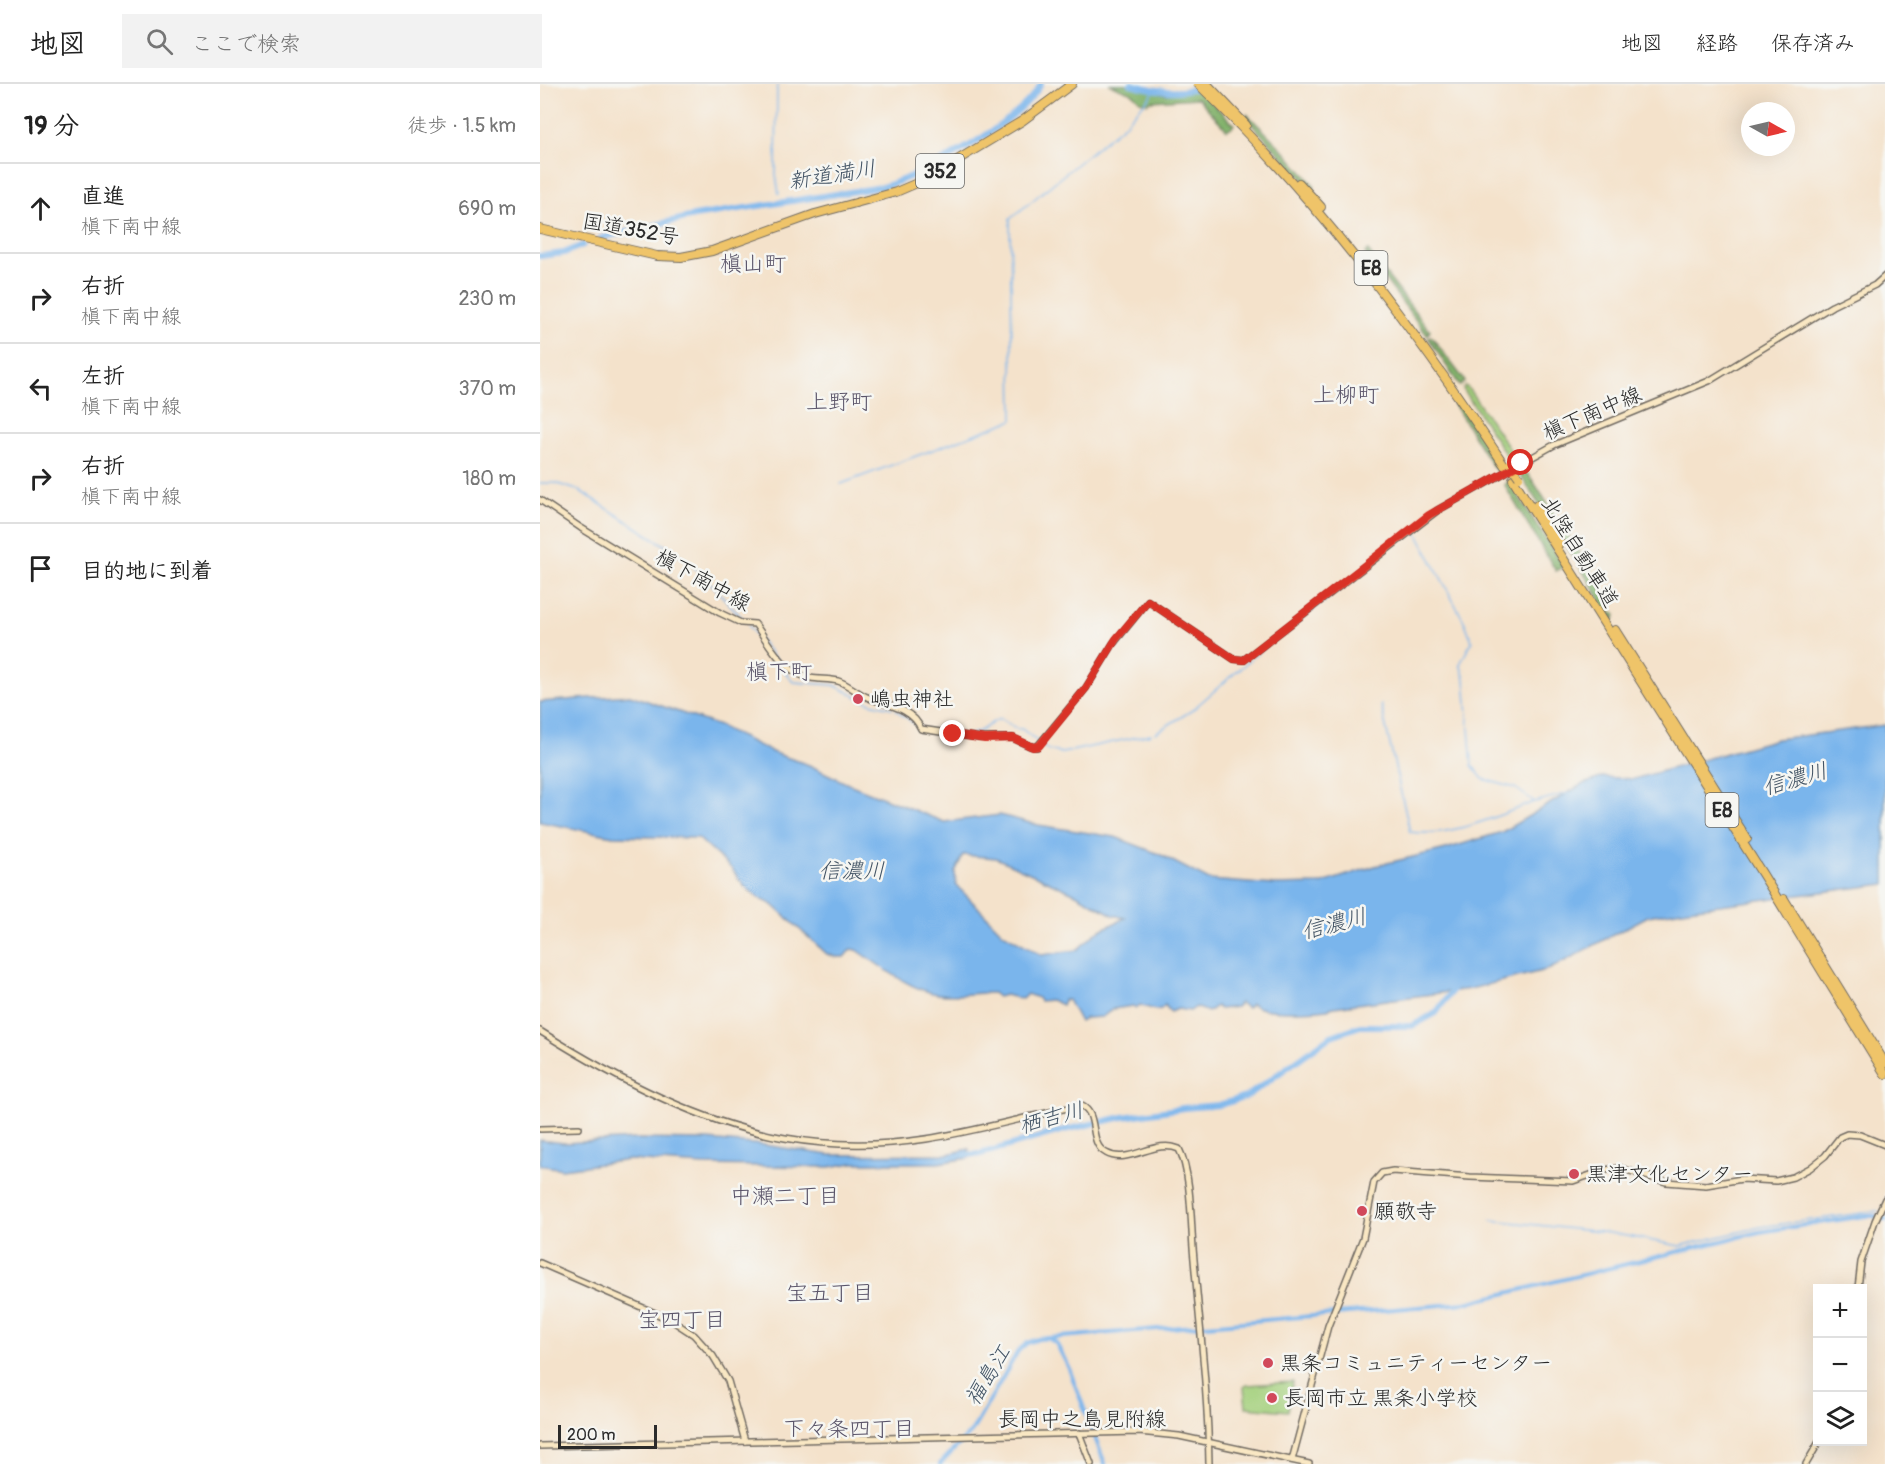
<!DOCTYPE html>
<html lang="ja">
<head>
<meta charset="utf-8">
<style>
  :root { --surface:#fff; --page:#f2f2f2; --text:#222; --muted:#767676; --line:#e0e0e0 }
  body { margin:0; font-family:Pangolin,"Klee One",sans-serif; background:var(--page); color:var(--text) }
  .controls { position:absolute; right:18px; bottom:18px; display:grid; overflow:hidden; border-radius:0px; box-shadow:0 6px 24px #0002 }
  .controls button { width:54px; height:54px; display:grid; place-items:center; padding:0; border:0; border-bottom:2px solid var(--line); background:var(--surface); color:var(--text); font:30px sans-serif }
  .compass { position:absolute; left:1201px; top:18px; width:54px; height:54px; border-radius:50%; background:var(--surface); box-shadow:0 6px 24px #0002; rotate:98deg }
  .scale { position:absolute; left:18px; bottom:15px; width:99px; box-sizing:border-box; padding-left:6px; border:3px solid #2b2b2b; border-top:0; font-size:16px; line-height:21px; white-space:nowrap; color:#2b2b2b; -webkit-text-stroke:4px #f6f6f2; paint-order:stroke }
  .stop { position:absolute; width:18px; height:18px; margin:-14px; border:4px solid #d93025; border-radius:50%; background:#fff }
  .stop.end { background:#d93025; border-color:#fff; box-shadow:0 2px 6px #0008 }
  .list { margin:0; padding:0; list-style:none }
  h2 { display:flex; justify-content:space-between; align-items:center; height:78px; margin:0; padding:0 24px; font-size:26px }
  h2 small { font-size:20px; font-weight:400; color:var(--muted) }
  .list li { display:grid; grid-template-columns:39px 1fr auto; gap:18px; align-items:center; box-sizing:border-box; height:90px; padding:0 24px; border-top:2px solid var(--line) }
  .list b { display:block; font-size:22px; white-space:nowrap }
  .list p { margin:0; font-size:20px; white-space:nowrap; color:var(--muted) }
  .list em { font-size:20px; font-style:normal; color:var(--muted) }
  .icon { flex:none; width:33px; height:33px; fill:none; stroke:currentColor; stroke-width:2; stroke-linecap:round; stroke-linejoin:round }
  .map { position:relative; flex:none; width:1345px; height:1380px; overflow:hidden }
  header { display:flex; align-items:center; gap:36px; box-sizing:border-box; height:84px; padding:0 30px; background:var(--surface); border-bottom:2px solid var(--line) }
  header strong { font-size:28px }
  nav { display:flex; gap:33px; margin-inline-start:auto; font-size:21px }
  .search { width:420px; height:54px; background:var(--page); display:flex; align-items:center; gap:15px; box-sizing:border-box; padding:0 21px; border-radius:0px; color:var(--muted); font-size:22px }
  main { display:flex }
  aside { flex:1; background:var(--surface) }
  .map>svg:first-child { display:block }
</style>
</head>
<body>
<header>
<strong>地図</strong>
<div class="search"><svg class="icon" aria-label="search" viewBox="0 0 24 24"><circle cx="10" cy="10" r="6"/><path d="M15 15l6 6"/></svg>ここで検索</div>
<nav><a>地図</a><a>経路</a><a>保存済み</a></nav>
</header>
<main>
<aside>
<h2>19 分<small>徒歩 · 1.5 km</small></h2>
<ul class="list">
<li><svg class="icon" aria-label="ahead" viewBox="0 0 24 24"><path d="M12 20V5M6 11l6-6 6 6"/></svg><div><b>直進</b><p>槇下南中線</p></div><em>690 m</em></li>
<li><svg class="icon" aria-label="right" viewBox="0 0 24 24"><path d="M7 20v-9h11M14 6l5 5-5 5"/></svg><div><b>右折</b><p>槇下南中線</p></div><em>230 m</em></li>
<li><svg class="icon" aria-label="left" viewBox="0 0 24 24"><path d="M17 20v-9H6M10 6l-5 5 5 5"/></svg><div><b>左折</b><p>槇下南中線</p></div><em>370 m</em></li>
<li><svg class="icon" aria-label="right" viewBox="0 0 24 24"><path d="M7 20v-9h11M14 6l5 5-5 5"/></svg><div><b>右折</b><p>槇下南中線</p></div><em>180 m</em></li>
<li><svg class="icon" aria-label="arrive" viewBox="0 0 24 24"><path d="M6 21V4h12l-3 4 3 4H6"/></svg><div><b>目的地に到着</b></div></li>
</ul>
</aside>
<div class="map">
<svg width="1345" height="1380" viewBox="0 0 1345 1380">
  <rect width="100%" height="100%" fill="#f6f6f2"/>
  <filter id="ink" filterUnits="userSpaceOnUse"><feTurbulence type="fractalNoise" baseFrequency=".0167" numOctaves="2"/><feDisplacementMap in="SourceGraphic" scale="12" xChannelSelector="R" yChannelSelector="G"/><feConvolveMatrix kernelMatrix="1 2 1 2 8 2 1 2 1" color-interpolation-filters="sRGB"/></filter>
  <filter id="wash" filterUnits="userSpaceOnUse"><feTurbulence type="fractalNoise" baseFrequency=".008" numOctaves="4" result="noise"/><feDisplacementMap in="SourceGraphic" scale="24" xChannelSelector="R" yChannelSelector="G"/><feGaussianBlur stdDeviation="1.35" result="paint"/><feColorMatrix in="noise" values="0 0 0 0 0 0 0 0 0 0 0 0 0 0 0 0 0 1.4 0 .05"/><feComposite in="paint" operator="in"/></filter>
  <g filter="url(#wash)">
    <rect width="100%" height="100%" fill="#f4e2cb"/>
    <!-- green -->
    <g fill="#a4d07d" stroke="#687e54" stroke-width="1.5">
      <path d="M925,302L928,304L975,373L976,377L972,380L923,305Z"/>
      <path d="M753,1298L748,1327L706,1323L704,1303L707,1301Z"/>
    </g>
    <!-- forest -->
    <g fill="#83b26c" stroke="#576e4c" stroke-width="1.5">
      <path d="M569,0H587L626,10L659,6L694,40L693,42L687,46L658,14L611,17L608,19L600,17L592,9Z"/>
      <path d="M707,30L744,67L775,102L773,106L705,33Z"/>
      <path d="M828,167L890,247L887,251L825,169Z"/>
      <path d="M891,252L925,297L920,302L888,254Z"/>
      <path d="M917,316L962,385L957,387L953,383L914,320Z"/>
      <path d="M984,389L988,390L993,397L1042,473L1034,474L980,391Z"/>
      <path d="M968,396L1024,483L1016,487L969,409L965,401Z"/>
      <path d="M1043,479L1048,482L1072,521L1069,525L1071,528L1075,529L1076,532L1073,537L1039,481Z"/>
    </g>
    <!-- water -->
    <g fill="#7ab5ec" stroke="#52708c" stroke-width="1.5" fill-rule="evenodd">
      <path d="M90,611L179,642L234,669L269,681L306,699L404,738L460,731L498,741L575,753L619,770L669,796L735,801L780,800L835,782L906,765L962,748L1041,701L1063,693L1094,695L1237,655L1345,641V800L1148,825L1108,832L1010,885L930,905L794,923C783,928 731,928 720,924C717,923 714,921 711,920L707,924L700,919L696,923L680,925L676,922L668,928L656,923L650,927L638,925L630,928L625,921L621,925L615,926L600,921L596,924L593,922L573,925L562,933L546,934L540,938L528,916H524L522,921L511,916L500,917L498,914L487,910L482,915L465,911L458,913L453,909C435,908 417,913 398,910C372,907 339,881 317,866L311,865L304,873H296L287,870L233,821L218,813L204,802L192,785L158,754L73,752L0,738V618ZM423,771L456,774L536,810L573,831L585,834L557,848L537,866L502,871L463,849L416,801L415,788Z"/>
      <path d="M96,1055L167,1056L224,1061L290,1071L408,1070L429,1065V1074L398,1079H313L289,1083L163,1081L90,1076L22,1085L0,1081V1056L24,1059Z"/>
    </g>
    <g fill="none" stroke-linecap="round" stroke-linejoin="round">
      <!-- stream -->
      <g stroke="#7ab5ec" stroke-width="1.5">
        <path d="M237,0L236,91L239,110"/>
        <path d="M240,116V119"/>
        <path d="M0,399H15L40,407L140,471L164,492L204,536"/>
        <path d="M301,400L473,336L470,135L584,41C594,28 606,19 615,6"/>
        <path d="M875,445L925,539L932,557L920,580L925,595L932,681L943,695L975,704L995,718L1028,709"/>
        <path d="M209,542L253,598L294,601L330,619L352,624"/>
        <path d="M729,560L822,488"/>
        <path d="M841,621L870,748C910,754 957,732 994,718"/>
        <path d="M356,626L376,641"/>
        <path d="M396,645L411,647"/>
        <path d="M615,649L651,627L725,563"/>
        <path d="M431,650C443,649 449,638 460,635L477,645H482L498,658"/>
        <path d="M501,661L508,666L522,669L611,650"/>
        <path d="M951,1136L1070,1149L1140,1162L1220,1143L1338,1127"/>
      </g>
      <!-- canal -->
      <g stroke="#7ab5ec" stroke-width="4">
        <path d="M508,1254L516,1259L528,1282L565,1380"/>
        <path d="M400,1380L432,1347L478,1267L487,1259L498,1255L926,1219L1219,1148L1325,1132H1334L1345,1135"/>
      </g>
      <!-- river -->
      <g stroke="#7ab5ec" stroke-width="6">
        <path d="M591,0C616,7 638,11 663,2"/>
        <path d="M61,154L154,132L342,103C385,91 479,39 501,0"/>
        <path d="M0,172L24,169L43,161"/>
        <path d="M423,1071L440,1070L524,1046L583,1033L643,1024L679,1021L706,1013L791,952L820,942H872L896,929L916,901"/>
      </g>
    </g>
  </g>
  <g filter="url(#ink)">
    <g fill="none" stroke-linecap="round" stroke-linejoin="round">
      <!-- secondary casing -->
      <g stroke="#716b63" stroke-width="8">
        <g id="secondary">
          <path d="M0,416L41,444L180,529L201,539L215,540C227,557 239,579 257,589C271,597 284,594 298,597C308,600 317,609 327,613C345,621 372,623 381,645L440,654H473L490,662L497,663L546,604L573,560L608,517L694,575L704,576L898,426L1014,361L1169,297L1292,222L1335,201L1345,192"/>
          <path d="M0,947C71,992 162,1040 245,1054C291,1062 340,1062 386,1055C425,1049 463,1039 502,1030C515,1027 529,1023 542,1022C559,1030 548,1060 566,1069C589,1082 615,1054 639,1065C651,1087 651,1138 653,1164C659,1236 668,1308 669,1380"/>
          <path d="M0,1045L39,1044"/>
          <path d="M0,1179L131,1236L154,1251L173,1272L188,1297L205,1357"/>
          <path d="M1318,1204L1321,1178L1335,1137L1345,1115"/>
          <path d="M539,1349L551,1380"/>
          <path d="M0,1362L599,1348L639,1352L769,1380"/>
          <path d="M752,1376L788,1242L823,1154L834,1098L842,1089L853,1087L930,1093L1033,1097L1065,1086L1080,1084L1126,1098L1166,1101L1202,1095L1236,1097L1253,1093L1270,1084L1285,1072L1300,1053L1307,1050L1320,1051L1345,1061"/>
          <path d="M1266,1380L1279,1358"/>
        </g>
      </g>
      <!-- highway casing -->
      <g stroke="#716b63" stroke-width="10">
        <g id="highway">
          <path d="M658,0C777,114 875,246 965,382"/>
          <path d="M667,0L706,41"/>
          <path d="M759,99L781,123"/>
          <path d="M0,145L117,172L141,173L172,167L275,130L356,108L384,96L482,37L532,0"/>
          <path d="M973,395L1223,791L1345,990"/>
          <path d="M997,421L1020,459"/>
          <path d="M1075,546L1207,755"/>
          <path d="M1244,815L1345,979"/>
        </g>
      </g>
      <!-- secondary -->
      <use href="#secondary" stroke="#f9e7c3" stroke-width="5"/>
      <!-- highway -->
      <use href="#highway" stroke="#efc469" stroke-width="8"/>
      <!-- highway-bridge casing -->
      <g stroke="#716b63" stroke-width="10" stroke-linecap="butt">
        <path id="highway-bridge" d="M970,380L979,393"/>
      </g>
      <!-- highway-bridge -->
      <use href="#highway-bridge" stroke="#efc469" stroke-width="8"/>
    </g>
  </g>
  <g fill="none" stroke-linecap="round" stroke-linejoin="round" filter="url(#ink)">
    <!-- route -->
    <path stroke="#d93025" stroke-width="8" d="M413,650L445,655L473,654L493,663L499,662L546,604L576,555L608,517L694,575L704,576L889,431L981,379"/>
  </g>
  <!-- markers -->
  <g fill="#d1495b" stroke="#f6f6f2" stroke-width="2">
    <circle cx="318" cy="615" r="6"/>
    <circle cx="1034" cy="1090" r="6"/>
    <circle cx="822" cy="1127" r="6"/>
    <circle cx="728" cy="1279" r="6"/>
    <circle cx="732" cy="1314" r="6"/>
  </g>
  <g text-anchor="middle" stroke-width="5" stroke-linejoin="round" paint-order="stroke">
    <!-- shield labels -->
    <g fill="#f6f6f2" stroke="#686867" stroke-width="1.5">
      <rect x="376" y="70" width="48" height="34" rx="4.5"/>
      <rect x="814.5" y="167" width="33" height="34" rx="4.5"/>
      <rect x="1165.5" y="709" width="33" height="34" rx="4.5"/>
    </g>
    <g font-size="20" font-weight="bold" fill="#2b2b2b">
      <text x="400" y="94">352</text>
      <text x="831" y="191">E8</text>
      <text x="1182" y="733">E8</text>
    </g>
    <!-- street labels -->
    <g font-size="21" fill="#2b2b2b" stroke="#f6f6f2">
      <text transform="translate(91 145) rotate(10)" y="7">国道352号</text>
      <text transform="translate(1052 329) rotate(-23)" y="7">槇下南中線</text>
      <text transform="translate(1040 468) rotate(58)" y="7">北陸自動車道</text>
      <text transform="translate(163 496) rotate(29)" y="7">槇下南中線</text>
      <text x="542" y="1342">長岡中之島見附線</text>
    </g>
    <!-- poi labels -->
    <g font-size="21" fill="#2b2b2b" stroke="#f6f6f2" text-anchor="start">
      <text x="330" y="622">嶋虫神社</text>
      <text x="1046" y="1097">黒津文化センター</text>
      <text x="834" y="1134">願敬寺</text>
      <text x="740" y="1286">黒条コミュニティーセンター</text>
      <text x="744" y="1321">長岡市立 黒条小学校</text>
    </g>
    <!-- water labels -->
    <g font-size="22" font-style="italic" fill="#435465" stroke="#f6f6f2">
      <text transform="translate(292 90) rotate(-9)" y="8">新道満川</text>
      <text transform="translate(1255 694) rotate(-16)" y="8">信濃川</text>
      <text x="312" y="794">信濃川</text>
      <text transform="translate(794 839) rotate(-14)" y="8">信濃川</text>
      <text transform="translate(511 1033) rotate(-15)" y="8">栖吉川</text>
      <text transform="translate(447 1291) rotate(-58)" y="8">福島江</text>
    </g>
    <!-- neighbourhood labels -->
    <g font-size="22" fill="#5a5469" stroke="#f6f6f2">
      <text x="213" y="187">槇山町</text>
      <text x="806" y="318">上柳町</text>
      <text x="299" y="325">上野町</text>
      <text x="239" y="595">槇下町</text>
      <text x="245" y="1119">中瀬二丁目</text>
      <text x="290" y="1216">宝五丁目</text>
      <text x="142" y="1243">宝四丁目</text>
      <text x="309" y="1352">下々条四丁目</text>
    </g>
  </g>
</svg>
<div class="controls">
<button>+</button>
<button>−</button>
<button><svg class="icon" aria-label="layers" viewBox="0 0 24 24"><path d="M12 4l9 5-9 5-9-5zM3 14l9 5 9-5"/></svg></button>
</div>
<svg class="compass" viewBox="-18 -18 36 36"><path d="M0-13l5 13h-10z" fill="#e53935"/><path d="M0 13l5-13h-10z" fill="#767676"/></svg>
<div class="scale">200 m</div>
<div class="stop" style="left:981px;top:379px"></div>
<div class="stop end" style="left:413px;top:650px"></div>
</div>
</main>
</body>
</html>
